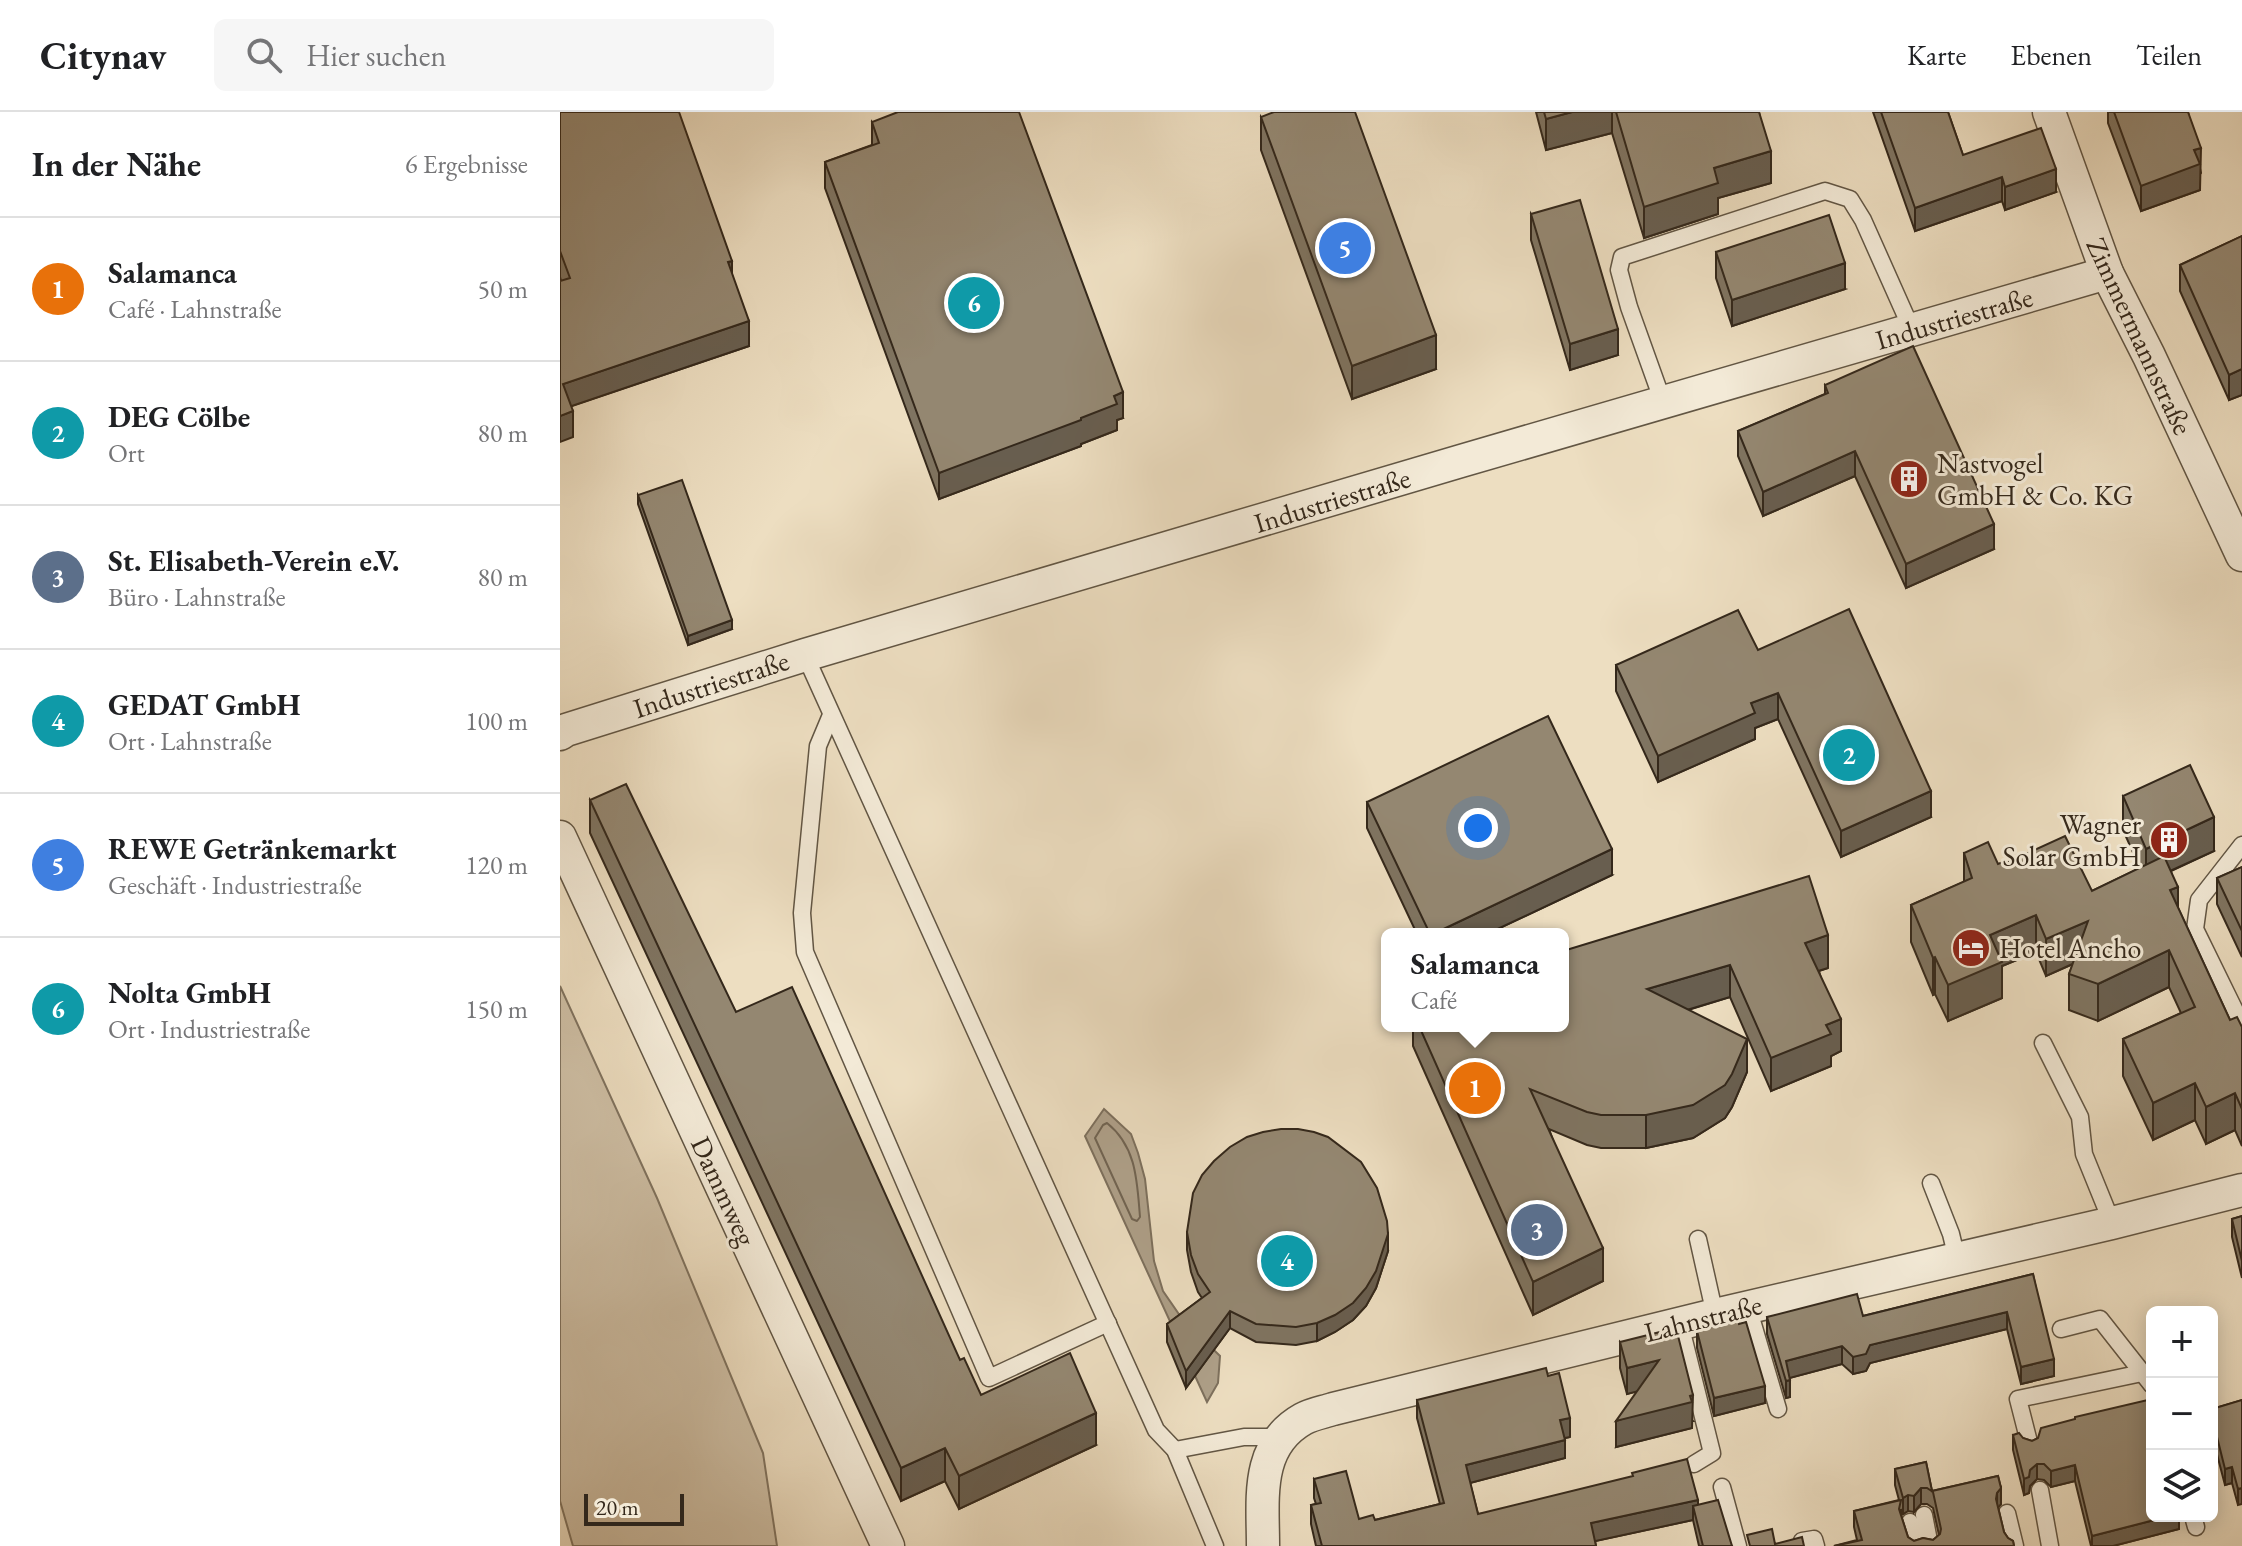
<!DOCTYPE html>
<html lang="de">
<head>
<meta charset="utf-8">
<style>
  :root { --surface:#fff; --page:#f6f6f6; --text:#202124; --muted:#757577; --line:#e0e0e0; --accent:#b45309 }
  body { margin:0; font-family:"EB Garamond",serif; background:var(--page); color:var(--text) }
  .controls { position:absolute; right:24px; bottom:24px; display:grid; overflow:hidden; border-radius:12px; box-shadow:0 4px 20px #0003 }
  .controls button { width:72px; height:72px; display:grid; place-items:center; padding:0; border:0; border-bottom:2px solid var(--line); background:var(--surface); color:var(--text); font:40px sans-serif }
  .scale { position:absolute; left:24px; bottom:20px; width:100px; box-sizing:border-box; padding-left:8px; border:4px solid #34281b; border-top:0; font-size:22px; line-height:28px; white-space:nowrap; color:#34281b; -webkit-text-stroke:6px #f3ead7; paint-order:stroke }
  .you { position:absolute; left:918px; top:716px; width:28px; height:28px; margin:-20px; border:6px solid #fff; border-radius:50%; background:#1a73e8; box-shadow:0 0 0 12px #1a73e833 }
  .badge { display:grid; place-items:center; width:52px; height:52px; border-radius:50%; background:var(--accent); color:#fff; font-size:26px; font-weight:700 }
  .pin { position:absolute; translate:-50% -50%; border:4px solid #fff; box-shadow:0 2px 8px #0006 }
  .popup { position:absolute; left:821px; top:816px; width:188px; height:104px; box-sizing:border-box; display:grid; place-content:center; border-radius:12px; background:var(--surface); filter:drop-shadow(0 2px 6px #0005); font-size:26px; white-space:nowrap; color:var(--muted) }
  .popup b { font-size:30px; color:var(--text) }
  .popup::after { content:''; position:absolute; left:50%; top:100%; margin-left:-16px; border:16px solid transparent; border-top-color:var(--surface) }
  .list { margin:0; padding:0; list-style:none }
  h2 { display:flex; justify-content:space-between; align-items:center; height:104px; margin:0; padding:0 32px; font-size:34px }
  h2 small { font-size:26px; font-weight:400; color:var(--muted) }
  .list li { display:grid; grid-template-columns:52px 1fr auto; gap:24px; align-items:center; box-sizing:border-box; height:144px; padding:0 32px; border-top:2px solid var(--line) }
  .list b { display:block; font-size:30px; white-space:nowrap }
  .list p { margin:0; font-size:26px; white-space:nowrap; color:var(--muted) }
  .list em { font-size:26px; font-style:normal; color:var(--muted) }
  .icon { flex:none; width:44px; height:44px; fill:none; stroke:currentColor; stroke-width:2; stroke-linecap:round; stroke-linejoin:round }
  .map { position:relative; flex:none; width:1682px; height:1434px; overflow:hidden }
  header { display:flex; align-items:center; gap:48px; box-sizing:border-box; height:112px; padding:0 40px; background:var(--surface); border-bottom:2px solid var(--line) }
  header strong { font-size:38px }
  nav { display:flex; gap:44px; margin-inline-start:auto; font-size:28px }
  .search { width:560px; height:72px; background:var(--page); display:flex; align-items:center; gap:20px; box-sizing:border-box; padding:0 28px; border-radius:12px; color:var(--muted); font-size:30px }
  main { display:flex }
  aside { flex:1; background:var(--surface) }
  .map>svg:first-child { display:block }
</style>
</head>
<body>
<header>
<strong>Citynav</strong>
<div class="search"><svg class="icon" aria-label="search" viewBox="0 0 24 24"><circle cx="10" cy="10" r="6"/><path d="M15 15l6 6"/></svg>Hier suchen</div>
<nav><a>Karte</a><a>Ebenen</a><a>Teilen</a></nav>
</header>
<main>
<aside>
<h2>In der Nähe<small>6 Ergebnisse</small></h2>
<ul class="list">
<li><span class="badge" style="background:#e8710a">1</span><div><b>Salamanca</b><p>Café · Lahnstraße</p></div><em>50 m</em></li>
<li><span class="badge" style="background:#0f9aa8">2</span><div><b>DEG Cölbe</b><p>Ort</p></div><em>80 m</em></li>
<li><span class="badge" style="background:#5c6f8a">3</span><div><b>St. Elisabeth-Verein e.V.</b><p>Büro · Lahnstraße</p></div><em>80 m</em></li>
<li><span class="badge" style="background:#0f9aa8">4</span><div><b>GEDAT GmbH</b><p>Ort · Lahnstraße</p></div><em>100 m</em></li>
<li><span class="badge" style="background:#3f7fe0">5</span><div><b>REWE Getränkemarkt</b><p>Geschäft · Industriestraße</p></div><em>120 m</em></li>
<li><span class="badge" style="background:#0f9aa8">6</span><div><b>Nolta GmbH</b><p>Ort · Industriestraße</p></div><em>150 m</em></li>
</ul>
</aside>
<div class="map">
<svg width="1682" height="1434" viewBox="0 0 1682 1434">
  <rect width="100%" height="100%" fill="#eddec1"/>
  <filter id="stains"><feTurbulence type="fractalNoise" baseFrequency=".0025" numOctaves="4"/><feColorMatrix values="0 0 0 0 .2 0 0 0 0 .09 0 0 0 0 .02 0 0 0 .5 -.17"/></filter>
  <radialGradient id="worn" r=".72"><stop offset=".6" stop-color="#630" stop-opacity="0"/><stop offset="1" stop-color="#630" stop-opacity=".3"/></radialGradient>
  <!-- green -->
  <path fill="#cebfa5" stroke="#817460" stroke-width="2" d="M0,874L97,1086L203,1341L217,1434H13L0,1389Z"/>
  <!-- water -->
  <path fill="#aea089" stroke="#7d705d" stroke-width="2" d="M544,997L571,1022L578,1041L585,1067L594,1149L603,1179L623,1208L660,1244L658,1271L647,1290L525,1024Z"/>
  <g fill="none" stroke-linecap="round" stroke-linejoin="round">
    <!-- shore -->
    <path stroke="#716452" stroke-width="2" d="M547,1011C577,1035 577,1070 580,1105L577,1109L572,1107L535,1026L543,1013Z"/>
    <!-- service casing -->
    <g stroke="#625644" stroke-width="19">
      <g id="service">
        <path d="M1103,290L1069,195L1059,158L1062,145L1265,79L1290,87L1303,108L1352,218"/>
        <path d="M245,543L596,1318L615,1338L655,1434"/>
        <path d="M271,603L258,634L242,801L245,840L429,1266L548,1211"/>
        <path d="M1682,733L1639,788L1635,817L1682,913"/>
        <path d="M1483,931L1520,1005L1524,1042L1552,1111"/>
        <path d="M1371,1071L1391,1122L1397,1147"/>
        <path d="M1138,1127L1155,1203"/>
        <path d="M1188,1195L1218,1297"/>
        <path d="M1120,1212L1152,1341L1134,1352"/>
        <path d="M1501,1217L1540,1207L1592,1273"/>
        <path d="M1470,1334L1458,1287L1582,1261"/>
        <path d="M615,1338L684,1325H721"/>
        <path d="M1162,1375L1178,1434"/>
        <path d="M1480,1378L1490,1434"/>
        <path d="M1447,1401L1455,1434"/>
        <path d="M1364,1403L1370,1434"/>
        <path d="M1633,1404L1636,1415"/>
        <path d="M1350,1410L1356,1434"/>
        <path d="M1242,1429L1254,1427L1256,1434"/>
      </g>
    </g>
    <!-- minor casing -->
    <g stroke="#625644" stroke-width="35">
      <g id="minor">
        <path d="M1489,0L1547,161L1589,244L1682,443"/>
        <path d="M0,622L6,618L245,543L901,349L1547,161"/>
        <path d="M0,725L328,1434"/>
        <path d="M703,1434C703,1387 695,1334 743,1307C752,1302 764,1300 773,1297L1155,1203L1552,1111L1682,1078"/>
      </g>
    </g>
    <!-- service -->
    <use href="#service" stroke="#f3ead7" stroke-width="16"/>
    <!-- minor -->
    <use href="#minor" stroke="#f3ead7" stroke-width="32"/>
  </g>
  <!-- wall -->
  <g fill="#7f7461" stroke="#34281b" stroke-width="2" fill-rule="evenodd">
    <path d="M0,0L172,163L189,234L11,294L13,325L1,169L0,165Z"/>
    <path d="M976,0H1199L1211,71L1158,86V102L1084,126L1052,21L986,38Z"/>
    <path d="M1313,0H1388L1403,43L1496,80L1445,98L1442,89L1355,119Z"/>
    <path d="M1548,0H1628L1641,61L1640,62V78L1581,99L1548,11Z"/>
    <path d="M701,5L876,257L792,287L701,38Z"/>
    <path d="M312,10L563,306L557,308V318L521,332V334L379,387L265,76V50L312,33Z"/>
    <path d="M971,102L1058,243L1010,258L971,128Z"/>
    <path d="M1682,124V283L1669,288L1620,179V153Z"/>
    <path d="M1156,140L1285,177L1172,214L1156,166Z"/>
    <path d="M1265,273L1434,437L1346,476L1295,364L1203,404L1178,344V319L1265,282Z"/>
    <path d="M78,383L172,517L128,533L78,392Z"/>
    <path d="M1198,538L1371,705L1281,745L1218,607L1195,616V627L1098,670L1056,579V553Z"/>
    <path d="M1563,684L1654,739L1611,759L1618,796L1670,908L1682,915V1034L1675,1018L1646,1032L1635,1008L1593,1028L1563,964V927L1621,901L1609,875L1538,909L1509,898V862L1513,852L1486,864L1476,840L1442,854V886L1388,909L1375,882L1373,883L1351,830V793L1404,770V741L1438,752H1444L1532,779L1580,756L1563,718Z"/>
    <path d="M30,688L176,900L400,1248L421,1283L536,1333L399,1397L385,1369L341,1389L30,721Z"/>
    <path d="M807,690L1052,763L927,822H857L807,716Z"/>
    <path d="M1682,755V845L1657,792V766Z"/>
    <path d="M1003,839L1268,856L1259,859L1281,939L1271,944V954L1211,979L1170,885L1128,898L1187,960L1172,995L1165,1006L1133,1026L1086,1036H1041L1027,1033L989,1017L1043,1169L973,1203L853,934V914H1003Z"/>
    <path d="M1682,1104V1166L1672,1125V1107Z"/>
    <path d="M627,1120L828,1139L816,1176L806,1194L793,1208L775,1220L757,1229L736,1233L696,1230L670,1216L626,1276L607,1230V1212L642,1186L638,1180L631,1160L627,1138Z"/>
    <path d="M1473,1162L1494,1264L1461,1272L1447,1217L1310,1251L1306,1259L1293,1262L1282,1252L1229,1266L1230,1285L1226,1286L1207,1222V1205L1303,1204Z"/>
    <path d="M1137,1219L1205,1291L1154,1304L1137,1236Z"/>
    <path d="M1060,1230L1133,1309H1132V1316L1056,1335L1077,1279L1067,1282L1060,1256Z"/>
    <path d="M857,1288L1010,1325L1005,1326V1346L910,1371L918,1402L1138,1393L1172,1434H1139L1133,1408L1035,1429L1036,1434H756L751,1412V1393L756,1392L754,1386V1367L799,1407L815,1408L880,1392L857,1306Z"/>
    <path d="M1682,1288L1678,1393L1672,1371L1665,1373L1652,1323V1297Z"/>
    <path d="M1453,1323L1472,1329L1478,1326L1619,1404V1417L1553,1434H1531L1515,1369L1491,1375L1484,1368L1477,1367L1470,1374L1469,1381L1464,1383L1453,1338Z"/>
    <path d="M1366,1350L1372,1379L1438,1364L1441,1376V1392L1438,1395L1444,1420L1448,1426L1453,1429L1454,1434H1274L1297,1428L1294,1415V1399L1339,1388L1335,1373V1357ZM1361,1392H1367L1373,1396L1379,1423L1373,1428L1363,1426L1354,1429L1348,1425L1341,1403V1397L1343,1402L1348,1399L1354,1400Z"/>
  </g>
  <!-- shaded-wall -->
  <g fill="#685e4f" stroke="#34281b" stroke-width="2">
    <path d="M1012,0H1052V21L986,38V7Z"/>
    <path d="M1641,36L1640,78L1581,99V74L1634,38Z"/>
    <path d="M1211,39V71L1158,86V102L1084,126V95L1154,56Z"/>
    <path d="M1496,57V80L1445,98V75Z"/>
    <path d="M1442,65V89L1355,119V96Z"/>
    <path d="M172,149V175L168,150Z"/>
    <path d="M1285,151V177L1172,214V188Z"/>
    <path d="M189,209V234L3,297V272Z"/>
    <path d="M1058,217V243L1010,258V232Z"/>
    <path d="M876,223V257L792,287V254Z"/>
    <path d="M1682,257V283L1669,288V263Z"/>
    <path d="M563,280V306L557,308V318L521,332V334L379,387V361Z"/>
    <path d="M13,299V325L0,330V304Z"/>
    <path d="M1295,339V364L1203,404V380Z"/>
    <path d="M1434,412V437L1346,476V452Z"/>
    <path d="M172,508V517L128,533V524Z"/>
    <path d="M1218,581V607L1195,616V627L1098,670V644L1191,591Z"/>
    <path d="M1371,679V705L1281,745V719Z"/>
    <path d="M1654,705V739L1586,770V737Z"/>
    <path d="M1052,737V763L927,822H873Z"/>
    <path d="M1618,775V812L1610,778Z"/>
    <path d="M1476,803V840L1442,854V886L1388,909V873L1430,823Z"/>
    <path d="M1528,809V845L1486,864V827Z"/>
    <path d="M1268,823V856L1245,863V831Z"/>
    <path d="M1609,838V875L1538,909V872Z"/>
    <path d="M1375,845V882L1373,883V846Z"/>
    <path d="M1170,853V885L1087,910V877Z"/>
    <path d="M1281,907V939L1271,944V954L1211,979V946L1266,913Z"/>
    <path d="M1187,927V960L1172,995L1165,1006L1133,1026L1086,1036V1003Z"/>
    <path d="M1635,971V1008L1593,1028V991Z"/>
    <path d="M1675,981V1018L1646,1032V995Z"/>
    <path d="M828,1122V1139L816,1176L806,1194L793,1208L775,1220L757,1229V1211Z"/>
    <path d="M1043,1136V1169L973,1203V1170Z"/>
    <path d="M670,1199V1216L626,1276V1259Z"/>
    <path d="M1447,1200V1217L1310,1251L1306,1259L1293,1262V1245L1310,1233Z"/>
    <path d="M1282,1234V1252L1226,1267V1249Z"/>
    <path d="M1494,1247V1264L1461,1272V1255Z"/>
    <path d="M1099,1248V1274L1067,1282V1256Z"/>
    <path d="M1230,1268V1285L1226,1286V1269Z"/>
    <path d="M1205,1274V1291L1154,1304V1286Z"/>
    <path d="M1133,1283L1132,1316L1056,1335V1309Z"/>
    <path d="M536,1301V1333L399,1397V1364Z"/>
    <path d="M1010,1306V1325L1000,1327V1308Z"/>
    <path d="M1005,1328V1346L906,1372V1353Z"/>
    <path d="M385,1336V1369L341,1389V1356Z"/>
    <path d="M1477,1352V1367L1470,1374L1469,1381L1464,1383V1367L1470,1358Z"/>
    <path d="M1515,1353V1369L1491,1375V1359Z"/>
    <path d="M1672,1355V1371L1665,1373V1357Z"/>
    <path d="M1361,1376V1392L1354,1400V1384Z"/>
    <path d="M1441,1376V1392L1437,1397V1381Z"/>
    <path d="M1682,1376V1392L1678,1393V1377Z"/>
    <path d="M1348,1383V1399L1343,1402V1386Z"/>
    <path d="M1138,1388V1407L1133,1394V1408L1031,1430V1411Z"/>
    <path d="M1610,1404H1619V1417L1553,1434H1532V1424Z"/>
  </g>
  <!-- building -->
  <g fill="#948771" stroke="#34281b" stroke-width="2">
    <path d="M0,0H119L172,149L168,150L189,209L3,272L13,299L0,304V169L10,166L0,139Z"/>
    <path d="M338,0H459L563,280L554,284L557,292L521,306V308L379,361L265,50L319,31L312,10Z"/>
    <path d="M714,0H795L876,223L792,254L701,5Z"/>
    <path d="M984,0H1012L986,7Z"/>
    <path d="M1056,0H1199L1211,39L1154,56L1158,71L1084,95Z"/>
    <path d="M1321,0H1388L1403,43L1481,16L1496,57L1445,75L1442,65L1355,96Z"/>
    <path d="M1554,0H1628L1641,36L1634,38L1640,52L1581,74Z"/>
    <path d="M1020,88L1058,217L1010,232L971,102Z"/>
    <path d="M1269,103L1285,151L1172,188L1156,140Z"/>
    <path d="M1682,124V257L1669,263L1620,153Z"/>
    <path d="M1353,234L1434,412L1346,452L1295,339L1203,380L1178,319L1268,281L1265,273Z"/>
    <path d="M122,368L172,508L128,524L78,383Z"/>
    <path d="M1289,497L1371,679L1281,719L1218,581L1191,591L1195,601L1098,644L1056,553L1178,498L1198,538Z"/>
    <path d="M988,604L1052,737L873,822H870L807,690Z"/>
    <path d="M1630,653L1654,705L1586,737L1563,684Z"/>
    <path d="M66,672L176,900L232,875L400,1248L404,1246L421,1283L510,1241L536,1301L399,1364L385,1336L341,1356L30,688Z"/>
    <path d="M1505,724L1532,779L1604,744L1618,775L1610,778L1670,908L1677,905L1682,915V997L1675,981L1646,995L1635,971L1593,991L1563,927L1635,895L1609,838L1538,872L1509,862L1528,809L1486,827L1476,803L1430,823L1442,850L1388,873L1375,845L1373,846L1351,793L1412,766L1404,741L1428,730L1438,752L1443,750L1444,752Z"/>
    <path d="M1682,755V819L1657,766Z"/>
    <path d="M1249,764L1268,823L1245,831L1281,907L1266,913L1271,922L1211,946L1170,853L1087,877L1187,927L1172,962L1165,973L1133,993L1086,1003H1041L1027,1000L970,977L1043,1136L973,1170L859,914H1003V839Z"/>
    <path d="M721,1017H738L754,1020L768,1025L801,1050L817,1076L827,1109L828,1122L816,1159L806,1176L793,1191L775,1203L757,1211L736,1215L696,1212L670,1199L626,1259L607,1212L650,1180L638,1162L631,1143L627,1120L633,1081L642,1063L654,1049L670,1035L687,1025L703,1020Z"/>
    <path d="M1682,1104V1149L1672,1107Z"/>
    <path d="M1473,1162L1494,1247L1461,1255L1447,1200L1310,1233L1306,1242L1293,1245L1282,1234L1226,1249L1230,1268L1226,1269L1207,1205L1297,1182L1303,1204Z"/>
    <path d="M1178,1208L1179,1212L1186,1210L1205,1274L1154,1286L1137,1219Z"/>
    <path d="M1116,1216L1133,1283L1130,1284L1132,1290L1056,1309L1099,1248L1067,1256L1060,1230Z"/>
    <path d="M986,1256L988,1264L999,1261L1010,1306L1000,1308L1005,1328L906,1353L918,1402L1073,1364L1072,1361L1127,1347L1138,1388L1031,1411L1036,1434H762L751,1393L761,1391L754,1367L786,1359L799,1407L813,1403L815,1408L884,1391L857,1288Z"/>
    <path d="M1592,1287V1404H1610L1532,1424L1515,1353L1491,1359L1484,1352H1477L1470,1358L1469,1365L1464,1367L1453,1323L1459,1321L1463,1326L1472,1329L1478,1326L1481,1316L1515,1307V1305Z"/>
    <path d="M1682,1288V1376L1678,1377L1672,1355L1665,1357L1652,1305V1297Z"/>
    <path d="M1366,1350L1372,1379L1438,1364L1441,1376L1437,1381L1436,1387L1444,1420L1448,1426L1453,1429L1454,1434H1274L1302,1428L1294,1399L1341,1388L1339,1397L1348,1425L1354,1429L1363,1426L1373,1428L1380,1422L1381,1417L1373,1380L1367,1376H1361L1354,1384L1348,1383L1343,1386L1335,1357Z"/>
    <path d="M1158,1388L1172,1434H1143L1133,1394Z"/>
    <path d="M1212,1417L1215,1432L1242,1425L1244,1434H1190L1187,1423Z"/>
  </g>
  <!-- icons -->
  <defs>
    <g id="building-disc" transform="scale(2)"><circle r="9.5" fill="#8f2418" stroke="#f3ead7"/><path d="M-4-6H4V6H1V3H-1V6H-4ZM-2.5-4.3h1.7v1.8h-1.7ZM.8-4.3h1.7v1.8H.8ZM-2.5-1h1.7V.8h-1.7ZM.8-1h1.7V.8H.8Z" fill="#fff"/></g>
    <g id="hotel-disc" transform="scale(2)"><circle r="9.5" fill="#8f2418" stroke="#f3ead7"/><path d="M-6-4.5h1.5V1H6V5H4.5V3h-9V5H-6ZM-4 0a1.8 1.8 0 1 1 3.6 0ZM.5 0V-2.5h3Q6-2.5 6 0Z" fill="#fff"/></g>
  </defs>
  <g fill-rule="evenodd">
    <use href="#building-disc" x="1349" y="367"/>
    <use href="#building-disc" x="1609" y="728"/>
    <use href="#hotel-disc" x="1411" y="836"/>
  </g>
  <g text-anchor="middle" stroke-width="6" stroke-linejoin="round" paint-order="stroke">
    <!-- street labels -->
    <g font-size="28" fill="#34281b" stroke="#f3ead7">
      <text transform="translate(1394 206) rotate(-16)" y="10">Industriestraße</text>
      <text transform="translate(1580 224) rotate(65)" y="10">Zimmermannstraße</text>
      <text transform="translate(772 388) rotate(-17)" y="10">Industriestraße</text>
      <text transform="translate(151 572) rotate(-18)" y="10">Industriestraße</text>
      <text transform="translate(164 1079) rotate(65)" y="10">Dammweg</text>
      <text transform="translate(1143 1206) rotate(-14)" y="10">Lahnstraße</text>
    </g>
    <!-- poi labels -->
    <g font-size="28" fill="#34281b" stroke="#f3ead7" text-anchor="start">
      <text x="1377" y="361">Nastvogel<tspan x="1377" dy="32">GmbH &amp; Co. KG</tspan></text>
      <text x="1581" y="722" text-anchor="end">Wagner<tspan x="1581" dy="32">Solar GmbH</tspan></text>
      <text x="1439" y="846">Hotel Ancho</text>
    </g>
  </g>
  <rect width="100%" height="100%" filter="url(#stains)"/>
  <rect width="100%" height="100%" fill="url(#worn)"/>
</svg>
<div class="controls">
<button>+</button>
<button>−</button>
<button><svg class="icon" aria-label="layers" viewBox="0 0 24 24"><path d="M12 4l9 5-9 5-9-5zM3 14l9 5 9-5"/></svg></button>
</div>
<div class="scale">20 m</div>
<div class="you"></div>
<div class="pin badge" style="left:915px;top:976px;background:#e8710a">1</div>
<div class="popup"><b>Salamanca</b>Café</div>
<div class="pin badge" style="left:1289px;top:643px;background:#0f9aa8">2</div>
<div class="pin badge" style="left:977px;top:1118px;background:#5c6f8a">3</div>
<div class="pin badge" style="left:727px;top:1149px;background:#0f9aa8">4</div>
<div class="pin badge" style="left:785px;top:136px;background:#3f7fe0">5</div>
<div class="pin badge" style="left:414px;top:191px;background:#0f9aa8">6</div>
</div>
</main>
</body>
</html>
